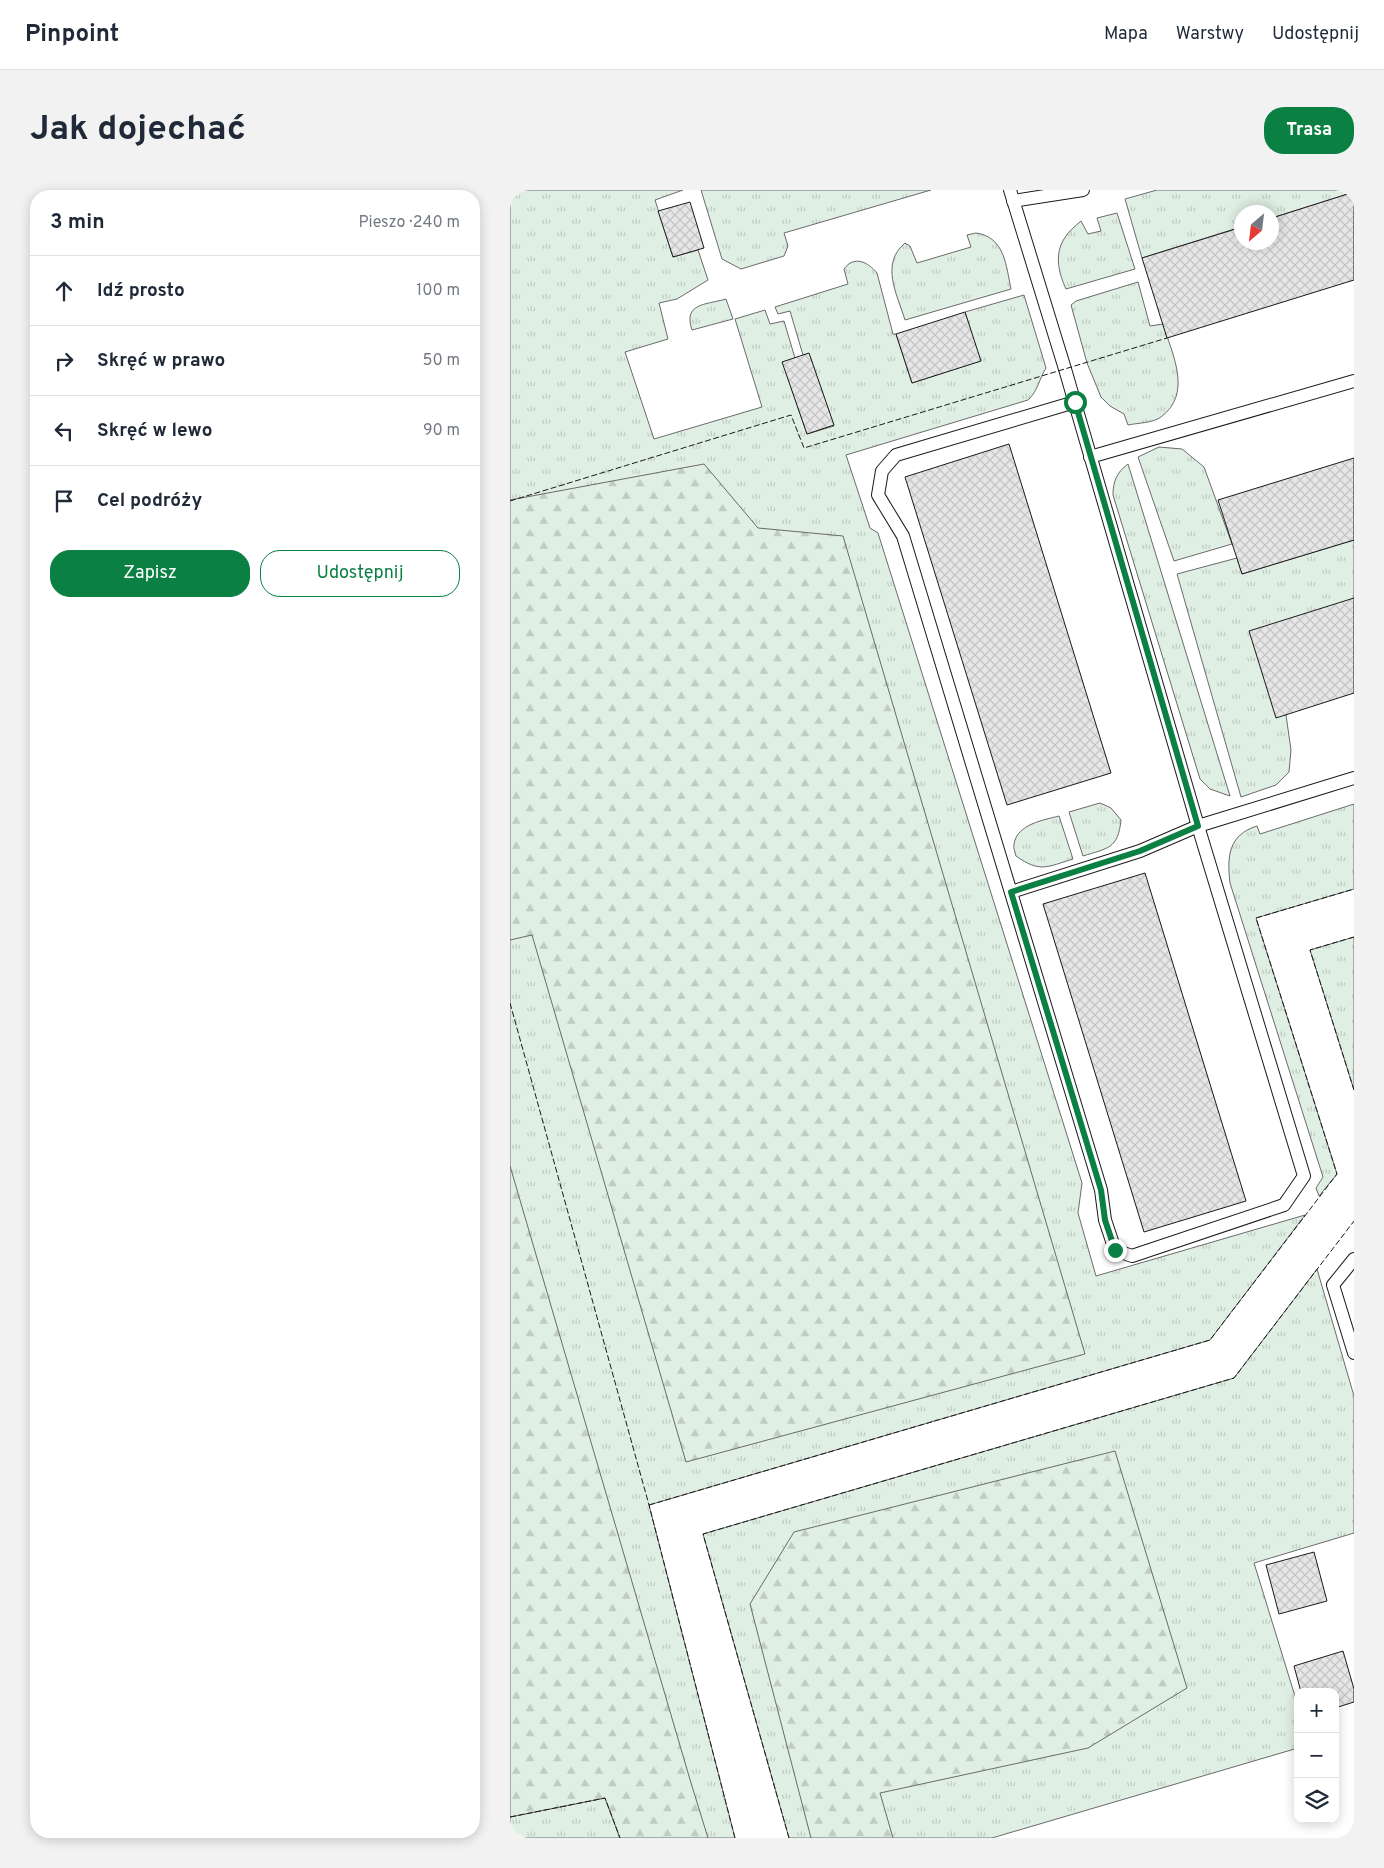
<!DOCTYPE html>
<html lang="pl">
<head>
<meta charset="utf-8">
<style>
  :root { --surface:#fff; --page:#f2f2f3; --text:#1f2937; --muted:#747a83; --line:#e0e1e3; --accent:#0b8043 }
  body { margin:0; font-family:Overpass,sans-serif; background:var(--page); color:var(--text) }
  .controls { position:absolute; right:15px; bottom:15px; display:grid; overflow:hidden; border-radius:10px; box-shadow:0 2px 12px #0003 }
  .controls button { width:45px; height:45px; display:grid; place-items:center; padding:0; border:0; border-bottom:1px solid var(--line); background:var(--surface); color:var(--text); font:25px sans-serif }
  .compass { position:absolute; left:724px; top:15px; width:45px; height:45px; border-radius:50%; background:var(--surface); box-shadow:0 2px 12px #0003; rotate:208deg }
  .stop { position:absolute; width:15px; height:15px; margin:-11px; border:4px solid #0b8043; border-radius:50%; background:#fff }
  .stop.end { background:#0b8043; border-color:#fff; box-shadow:0 1px 5px #0008 }
  .list { margin:0; padding:0; list-style:none }
  h2 { display:flex; justify-content:space-between; align-items:center; height:65px; margin:0; padding:0 20px; font-size:21px }
  h2 small { font-size:16px; font-weight:400; color:var(--muted) }
  .list li { display:grid; grid-template-columns:32px 1fr auto; gap:15px; align-items:center; box-sizing:border-box; height:70px; padding:0 20px; border-top:1px solid var(--line) }
  .list b { display:block; font-size:19px; white-space:nowrap }
  .list em { font-size:16px; font-style:normal; color:var(--muted) }
  .actions { display:flex; gap:10px; padding:15px 20px }
  .actions a { flex:1; padding:11px 0; border:1px solid var(--accent); border-radius:20px; text-align:center; font-size:18px; color:var(--accent) }
  .actions .main { background:var(--accent); color:#fff }
  .icon { flex:none; width:28px; height:28px; fill:none; stroke:currentColor; stroke-width:2; stroke-linecap:round; stroke-linejoin:round }
  .map { position:relative; flex:none; width:844px; height:1648px; overflow:hidden; border-radius:20px }
  header { display:flex; align-items:center; gap:30px; box-sizing:border-box; height:70px; padding:0 25px; background:var(--surface); border-bottom:1px solid var(--line) }
  header strong { font-size:24px }
  nav { display:flex; gap:28px; margin-inline-start:auto; font-size:18px }
  .intro { display:flex; align-items:center; justify-content:space-between; box-sizing:border-box; height:120px; padding:0 30px }
  h1 { margin:0; font-size:35px }
  .button { padding:12px 22px; border-radius:20px; background:var(--accent); color:#fff; font-size:18px; font-weight:700 }
  main { display:flex; gap:30px; padding:0 30px }
  aside { flex:1; background:var(--surface); border-radius:20px; box-shadow:0 2px 12px #0003 }
  .map>svg:first-child { display:block }
</style>
</head>
<body>
<header>
<strong>Pinpoint</strong>
<nav><a>Mapa</a><a>Warstwy</a><a>Udostępnij</a></nav>
</header>
<div class="intro"><h1>Jak dojechać</h1><a class="button">Trasa</a></div>
<main>
<aside>
<h2>3 min<small>Pieszo · 240 m</small></h2>
<ul class="list">
<li><svg class="icon" aria-label="ahead" viewBox="0 0 24 24"><path d="M12 20V5M6 11l6-6 6 6"/></svg><div><b>Idź prosto</b></div><em>100 m</em></li>
<li><svg class="icon" aria-label="right" viewBox="0 0 24 24"><path d="M7 20v-9h11M14 6l5 5-5 5"/></svg><div><b>Skręć w prawo</b></div><em>50 m</em></li>
<li><svg class="icon" aria-label="left" viewBox="0 0 24 24"><path d="M17 20v-9H6M10 6l-5 5 5 5"/></svg><div><b>Skręć w lewo</b></div><em>90 m</em></li>
<li><svg class="icon" aria-label="arrive" viewBox="0 0 24 24"><path d="M6 21V4h12l-3 4 3 4H6"/></svg><div><b>Cel podróży</b></div></li>
</ul>
<div class="actions"><a class="main">Zapisz</a><a>Udostępnij</a></div>
</aside>
<div class="map">
<svg width="844" height="1648" viewBox="0 0 844 1648">
  <defs>
    <pattern id="grass-tufts" width="24" height="20" patternUnits="userSpaceOnUse" patternTransform="scale(1.25)"><rect width="24" height="20" fill="#e0efe3"/><path d="M3 7l-1-3M5 7V3M7 7l1-3M15 17l-1-3M17 17v-4M19 17l1-3" fill="none" stroke="#c0ccc2"/></pattern>
    <pattern id="forest-firs" width="22" height="20" patternUnits="userSpaceOnUse" patternTransform="scale(1.25)"><rect width="22" height="20" fill="#e0efe3"/><path d="M5 1l3.5 6h-7zM16 11l3.5 6h-7z" fill="#c0ccc2"/></pattern>
    <pattern id="building-cross-hatch" width="8" height="8" patternUnits="userSpaceOnUse" patternTransform="scale(1.25)"><rect width="8" height="8" fill="#e6e6e6"/><path d="M0 0l8 8M0 8l8-8" fill="none" stroke="#c5c5c5"/></pattern>
  </defs>
  <rect width="100%" height="100%" fill="#fff"/>
  <!-- grass -->
  <g fill="url(#grass-tufts)" stroke="#6a6a6a">
    <path d="M0,0H173L145,10L163,67L188,60L198,90L167,109L149,113L158,149L115,162L144,249L252,217L225,129L255,120L260,134L274,131L285,168L273,173L297,244L324,236L299,164L293,165L280,121L268,124L265,117L338,94L334,79C344,65 358,72 367,83L383,144H386L402,193L470,171L455,122L514,105L536,178C529,189 528,201 518,210L336,265L360,338L368,343L572,993L568,1023L586,1086L795,1025L700,1150L139,1315L225,1648H190L0,982Z"/>
    <path d="M191,0H421L274,43L278,56L274,66L231,79L212,69Z"/>
    <path d="M647,0H844V2L762,28V22H732L731,37L632,68L615,9Z"/>
    <path d="M607,23L625,79L556,99C549,84 544,65 554,49C558,42 565,36 571,31L578,44L591,41L587,28Z"/>
    <path d="M466,43C495,47 496,76 501,99L395,130C387,104 370,74 395,53L400,56L407,73L461,57L457,45Z"/>
    <path d="M628,92L640,136L653,134C662,164 683,203 651,227C643,233 627,233 618,235L614,224L600,216L591,207L577,173L561,115L566,111Z"/>
    <path d="M216,109L223,129L182,140C173,113 195,115 216,109Z"/>
    <path d="M649,257L672,259L694,277L722,354L664,371L628,267Z"/>
    <path d="M618,274L720,606L700,599L690,589L603,305C603,291 607,282 618,274Z"/>
    <path d="M844,350V416L776,525L781,560L779,582L766,595L731,607L667,384L727,368L732,384Z"/>
    <path d="M590,613L601,618L611,630C608,659 598,658 573,666L559,622Z"/>
    <path d="M844,614V699L746,728L827,984L809,1006L806,998L813,987L720,693C717,667 718,645 747,636L750,644Z"/>
    <path d="M549,626L563,669C537,677 530,683 506,666C505,662 503,657 504,654C507,634 534,630 549,626Z"/>
    <path d="M844,747V900L800,760Z"/>
    <path d="M807,1079L844,1206V1343L744,1373L788,1516V1558L482,1648H279L193,1344L724,1188Z"/>
    <path d="M95,1608L110,1648H0V1627Z"/>
  </g>
  <!-- forest -->
  <g fill="url(#forest-firs)" stroke="#6a6a6a">
    <path d="M194,274L248,338L333,346L575,1164L176,1272L22,745L0,750V310Z"/>
    <path d="M0,976L181,1593L198,1648H110L95,1608L0,1627Z"/>
    <path d="M605,1261L677,1498L578,1558L370,1603L383,1648H301L240,1414L284,1342Z"/>
  </g>
  <!-- building -->
  <g fill="url(#building-cross-hatch)" stroke="#1a1a1a">
    <path d="M844,2V90L657,148L632,68L732,37V52H762V28Z"/>
    <path d="M180,12L194,58L163,67L148,21Z"/>
    <path d="M455,122L471,171L402,193L386,144Z"/>
    <path d="M299,163L324,235L297,244L272,172Z"/>
    <path d="M499,254L601,583L497,615L395,287Z"/>
    <path d="M844,268V350L732,384L708,310Z"/>
    <path d="M844,408V503L766,528L739,441Z"/>
    <path d="M635,683L736,1011L634,1042L533,714Z"/>
    <path d="M804,1362L817,1411L769,1424L756,1375Z"/>
    <path d="M833,1461L844,1499V1512L825,1518V1502H791L784,1476Z"/>
  </g>
  <g fill="none" stroke-linecap="round" stroke-linejoin="round">
    <!-- lane casing -->
    <g stroke="#1a1a1a" stroke-width="14">
      <g id="lane">
        <path d="M500,0L555,179L688,636L794,986L774,1015L622,1066L605,1060L595,1030L591,1000L393,346L368,305L372,281L386,265L565,212"/>
        <path d="M503,11L573,0"/>
        <path d="M580,267L844,191"/>
        <path d="M501,702L630,661L688,636L844,588"/>
        <path d="M844,1069L823,1095L844,1163"/>
      </g>
    </g>
    <!-- lane -->
    <use href="#lane" stroke="#fff" stroke-width="12"/>
    <!-- fence -->
    <g stroke="#1a1a1a" stroke-width="1" stroke-dasharray="6 2.5" stroke-linecap="butt">
      <path d="M0,311L281,225L294,258L657,148"/>
      <path d="M844,747L800,760L844,900"/>
      <path d="M0,813L139,1315L225,1648"/>
      <path d="M139,1315L700,1150L827,984L746,728L844,699"/>
      <path d="M0,1627L95,1608L110,1648"/>
      <path d="M279,1648L193,1344L724,1188L844,1031"/>
    </g>
  </g>
  <g fill="none" stroke-linecap="round" stroke-linejoin="round">
    <!-- route -->
    <path stroke="#0b8043" stroke-width="6" d="M565,212L688,636L630,661L501,702L591,1000L595,1030L605,1060"/>
  </g>
</svg>
<div class="controls">
<button>+</button>
<button>−</button>
<button><svg class="icon" aria-label="layers" viewBox="0 0 24 24"><path d="M12 4l9 5-9 5-9-5zM3 14l9 5 9-5"/></svg></button>
</div>
<svg class="compass" viewBox="-18 -18 36 36"><path d="M0-13l5 13h-10z" fill="#e53935"/><path d="M0 13l5-13h-10z" fill="#747a83"/></svg>
<div class="stop" style="left:565px;top:212px"></div>
<div class="stop end" style="left:605px;top:1060px"></div>
</div>
</main>
</body>
</html>
